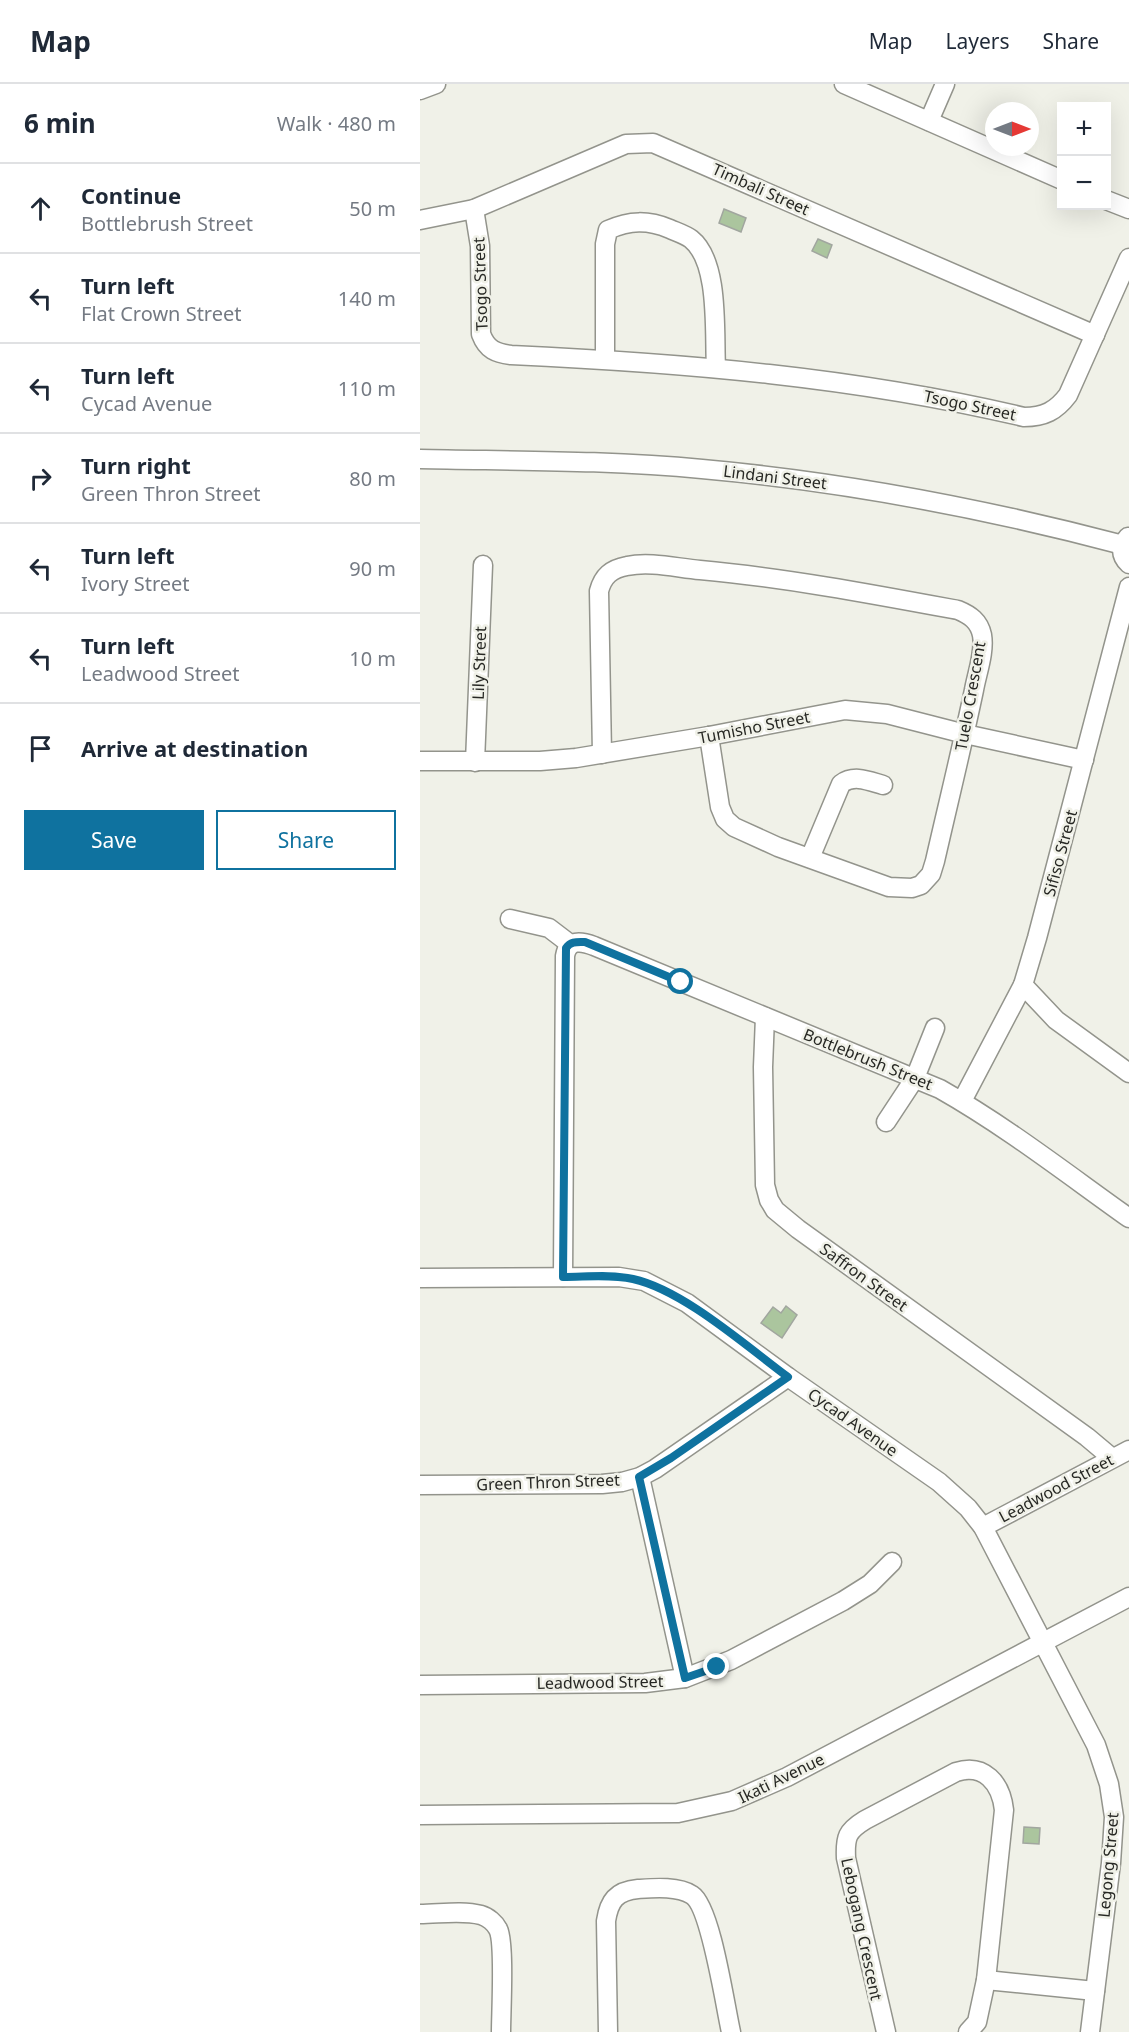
<!DOCTYPE html>
<html lang="en">
<head>
<meta charset="utf-8">
<style>
  :root { --surface:#fff; --page:#f6f6f7; --text:#1f2937; --muted:#747a83; --line:#e0e1e3; --accent:#0f729f }
  body { margin:0; font-family:"Noto Sans",sans-serif; background:var(--page); color:var(--text) }
  .controls { position:absolute; right:18px; top:18px; display:grid; overflow:hidden; border-radius:0px; box-shadow:0 6px 24px #0002 }
  .controls button { width:54px; height:54px; display:grid; place-items:center; padding:0; border:0; border-bottom:2px solid var(--line); background:var(--surface); color:var(--text); font:30px sans-serif }
  .compass { position:absolute; left:565px; top:18px; width:54px; height:54px; border-radius:50%; background:var(--surface); box-shadow:0 6px 24px #0002; rotate:90deg }
  .stop { position:absolute; width:18px; height:18px; margin:-14px; border:4px solid #0f729f; border-radius:50%; background:#fff }
  .stop.end { background:#0f729f; border-color:#fff; box-shadow:0 2px 6px #0008 }
  .list { margin:0; padding:0; list-style:none }
  h2 { display:flex; justify-content:space-between; align-items:center; height:78px; margin:0; padding:0 24px; font-size:26px }
  h2 small { font-size:20px; font-weight:400; color:var(--muted) }
  .list li { display:grid; grid-template-columns:39px 1fr auto; gap:18px; align-items:center; box-sizing:border-box; height:90px; padding:0 24px; border-top:2px solid var(--line) }
  .list b { display:block; font-size:22px; white-space:nowrap }
  .list p { margin:0; font-size:20px; white-space:nowrap; color:var(--muted) }
  .list em { font-size:20px; font-style:normal; color:var(--muted) }
  .actions { display:flex; gap:12px; padding:18px 24px }
  .actions a { flex:1; padding:14px 0; border:2px solid var(--accent); border-radius:0px; text-align:center; font-size:21px; color:var(--accent) }
  .actions .main { background:var(--accent); color:#fff }
  .icon { flex:none; width:33px; height:33px; fill:none; stroke:currentColor; stroke-width:2; stroke-linecap:round; stroke-linejoin:round }
  .map { position:relative; flex:none; width:709px; height:1948px; overflow:hidden }
  header { display:flex; align-items:center; gap:36px; box-sizing:border-box; height:84px; padding:0 30px; background:var(--surface); border-bottom:2px solid var(--line) }
  header strong { font-size:28px }
  nav { display:flex; gap:33px; margin-inline-start:auto; font-size:21px }
  main { display:flex }
  aside { flex:1; background:var(--surface) }
  .map>svg:first-child { display:block }
</style>
</head>
<body>
<header>
<strong>Map</strong>
<nav><a>Map</a><a>Layers</a><a>Share</a></nav>
</header>
<main>
<aside>
<h2>6 min<small>Walk · 480 m</small></h2>
<ul class="list">
<li><svg class="icon" aria-label="ahead" viewBox="0 0 24 24"><path d="M12 20V5M6 11l6-6 6 6"/></svg><div><b>Continue</b><p>Bottlebrush Street</p></div><em>50 m</em></li>
<li><svg class="icon" aria-label="left" viewBox="0 0 24 24"><path d="M17 20v-9H6M10 6l-5 5 5 5"/></svg><div><b>Turn left</b><p>Flat Crown Street</p></div><em>140 m</em></li>
<li><svg class="icon" aria-label="left" viewBox="0 0 24 24"><path d="M17 20v-9H6M10 6l-5 5 5 5"/></svg><div><b>Turn left</b><p>Cycad Avenue</p></div><em>110 m</em></li>
<li><svg class="icon" aria-label="right" viewBox="0 0 24 24"><path d="M7 20v-9h11M14 6l5 5-5 5"/></svg><div><b>Turn right</b><p>Green Thron Street</p></div><em>80 m</em></li>
<li><svg class="icon" aria-label="left" viewBox="0 0 24 24"><path d="M17 20v-9H6M10 6l-5 5 5 5"/></svg><div><b>Turn left</b><p>Ivory Street</p></div><em>90 m</em></li>
<li><svg class="icon" aria-label="left" viewBox="0 0 24 24"><path d="M17 20v-9H6M10 6l-5 5 5 5"/></svg><div><b>Turn left</b><p>Leadwood Street</p></div><em>10 m</em></li>
<li><svg class="icon" aria-label="arrive" viewBox="0 0 24 24"><path d="M6 21V4h12l-3 4 3 4H6"/></svg><div><b>Arrive at destination</b></div></li>
</ul>
<div class="actions"><a class="main">Save</a><a>Share</a></div>
</aside>
<div class="map">
<svg width="709" height="1948" viewBox="0 0 709 1948">
  <rect width="100%" height="100%" fill="#f0f1e8"/>
  <!-- building -->
  <g fill="#abc59e" stroke="#a1a69f" stroke-width="1.5">
    <path d="M304,125L326,134L321,148L299,139Z"/>
    <path d="M398,155L412,161L407,174L392,167Z"/>
    <path d="M366,1222L377,1231L362,1254L341,1239L353,1223L361,1229Z"/>
    <path d="M604,1743L620,1744L619,1760L603,1759Z"/>
  </g>
  <g fill="none" stroke-linecap="round" stroke-linejoin="round">
    <!-- minor casing -->
    <g stroke="#93948c" stroke-width="21">
      <g id="minor">
        <path d="M424,0L642,96"/>
        <path d="M0,6L16,0"/>
        <path d="M509,37L525,0"/>
        <path d="M686,116L709,125"/>
        <path d="M54,125L60,162L61,250C67,266 76,269 91,271C264,279 435,293 604,333C624,333 636,327 648,311L709,174"/>
        <path d="M0,136L54,125L206,60L233,59L675,251"/>
        <path d="M185,275V160L188,146C210,136 228,136 250,145C257,148 266,151 271,155C300,178 294,249 296,284"/>
        <path d="M0,375C94,377 189,376 282,385C427,398 563,424 703,461"/>
        <path d="M708,453C700,462 700,472 709,480"/>
        <path d="M709,503L617,854L603,901L636,936L709,989"/>
        <path d="M182,670L179,507C183,492 191,485 207,482C230,477 257,484 280,486C367,494 452,510 538,526C550,531 559,537 562,551C565,568 557,589 554,606C542,663 528,720 515,777L511,790L501,801L492,804L469,803L358,763L314,743L305,735L300,723L289,652"/>
        <path d="M0,677H120L156,674L289,652L425,626L467,630L545,650L664,676"/>
        <path d="M55,678L63,481"/>
        <path d="M390,774L421,700C434,690 449,697 463,701"/>
        <path d="M90,835L129,844L150,860"/>
        <path d="M345,933L343,983L345,1101L349,1116L355,1126L378,1145L667,1353L692,1374"/>
        <path d="M542,1017L603,901"/>
        <path d="M466,1038L495,994L515,944"/>
        <path d="M143,1193L145,872C148,855 161,857 174,862L520,1005C587,1043 647,1090 709,1134"/>
        <path d="M0,1194L199,1193L224,1197L267,1219L368,1293L519,1398L548,1424L563,1443L676,1661L689,1700L694,1733L691,1779L670,1948"/>
        <path d="M220,1393L265,1594"/>
        <path d="M0,1401L182,1400L202,1398L220,1393L235,1385L368,1293"/>
        <path d="M563,1443L709,1366"/>
        <path d="M0,1601L225,1599L265,1594L311,1576L423,1517L450,1500L472,1478"/>
        <path d="M0,1731L258,1729L312,1717L367,1693L709,1513"/>
        <path d="M0,1830C19,1830 42,1826 61,1831C68,1833 75,1839 78,1845C85,1858 81,1929 81,1948"/>
        <path d="M566,1896L675,1907"/>
        <path d="M188,1948L186,1837C189,1817 196,1807 218,1805C234,1804 258,1802 272,1811C291,1823 305,1922 311,1948"/>
        <path d="M466,1948L426,1774C425,1753 427,1747 445,1736L536,1688C564,1679 581,1699 584,1726L566,1896L557,1938L548,1948"/>
      </g>
    </g>
    <!-- minor -->
    <use href="#minor" stroke="#fff" stroke-width="18"/>
  </g>
  <g fill="none" stroke-linecap="round" stroke-linejoin="round">
    <!-- route -->
    <path stroke="#0f729f" stroke-width="8" d="M261,898L165,858C157,858 151,857 146,864L143,1193C166,1193 191,1190 213,1195C263,1206 326,1262 368,1293L251,1374L219,1393L265,1594L297,1583"/>
  </g>
  <g text-anchor="middle" stroke-width="5" stroke-linejoin="round" paint-order="stroke">
    <!-- street labels -->
    <g font-size="16" fill="#272824" stroke="#f0f1e8">
      <text transform="translate(341 105) rotate(24)" y="6">Timbali Street</text>
      <text transform="translate(60 200) rotate(-92)" y="6">Tsogo Street</text>
      <text transform="translate(550 321) rotate(12)" y="6">Tsogo Street</text>
      <text transform="translate(355 393) rotate(7)" y="6">Lindani Street</text>
      <text transform="translate(59 579) rotate(-88)" y="6">Lily Street</text>
      <text transform="translate(550 612) rotate(-80)" y="6">Tuelo Crescent</text>
      <text transform="translate(334 643) rotate(-11)" y="6">Tumisho Street</text>
      <text transform="translate(640 769) rotate(-75)" y="6">Sifiso Street</text>
      <text transform="translate(448 975) rotate(22)" y="6">Bottlebrush Street</text>
      <text transform="translate(444 1193) rotate(36)" y="6">Saffron Street</text>
      <text transform="translate(433 1338) rotate(35)" y="6">Cycad Avenue</text>
      <text transform="translate(128 1398) rotate(-2)" y="6">Green Thron Street</text>
      <text transform="translate(636 1404) rotate(-28)" y="6">Leadwood Street</text>
      <text transform="translate(180 1598) rotate(-1)" y="6">Leadwood Street</text>
      <text transform="translate(361 1694) rotate(-26)" y="6">Ikati Avenue</text>
      <text transform="translate(688 1781) rotate(-85)" y="6">Legong Street</text>
      <text transform="translate(442 1845) rotate(78)" y="6">Lebogang Crescent</text>
    </g>
  </g>
</svg>
<div class="controls">
<button>+</button>
<button>−</button>
</div>
<svg class="compass" viewBox="-18 -18 36 36"><path d="M0-13l5 13h-10z" fill="#e53935"/><path d="M0 13l5-13h-10z" fill="#747a83"/></svg>
<div class="stop" style="left:261px;top:898px"></div>
<div class="stop end" style="left:297px;top:1583px"></div>
</div>
</main>
</body>
</html>
